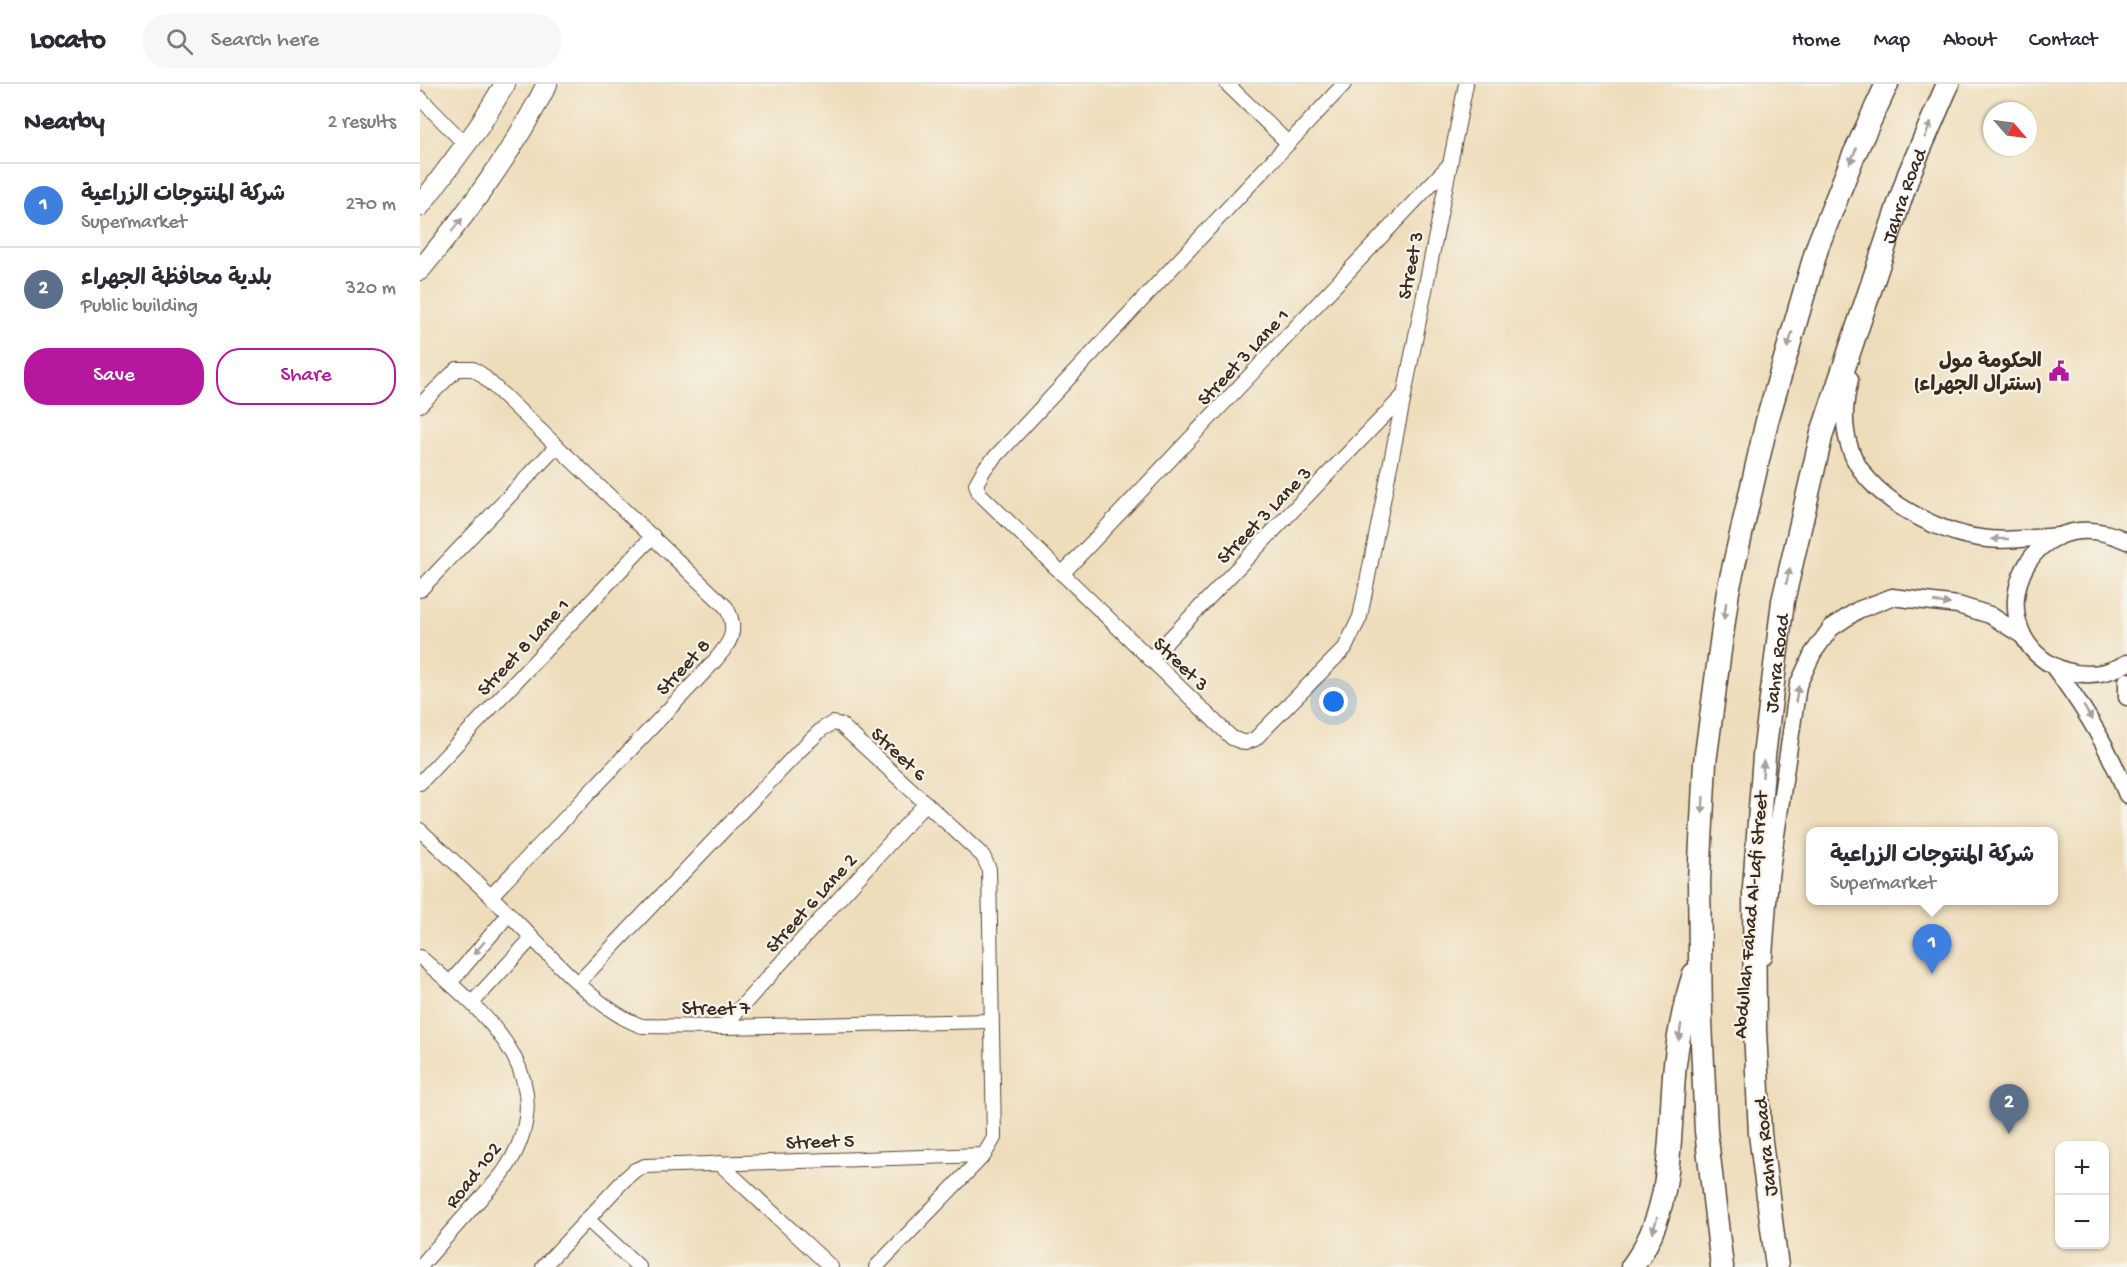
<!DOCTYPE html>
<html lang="en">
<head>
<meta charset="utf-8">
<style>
  :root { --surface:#fff; --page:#f7f7f7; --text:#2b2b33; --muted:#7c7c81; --line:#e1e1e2; --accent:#b5179e }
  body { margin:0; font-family:"Gochi Hand","Playpen Sans Arabic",sans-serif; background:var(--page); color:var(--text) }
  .controls { position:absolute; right:18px; bottom:18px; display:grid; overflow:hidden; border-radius:12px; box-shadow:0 2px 4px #0004 }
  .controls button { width:54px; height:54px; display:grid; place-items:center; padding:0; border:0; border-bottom:2px solid var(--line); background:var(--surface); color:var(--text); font:30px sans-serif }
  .compass { position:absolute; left:1563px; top:18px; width:54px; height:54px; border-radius:50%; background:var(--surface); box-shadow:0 2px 4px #0004; rotate:118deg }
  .you { position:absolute; left:914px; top:618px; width:21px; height:21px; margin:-15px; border:4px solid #fff; border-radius:50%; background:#1a73e8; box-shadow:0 0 0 9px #1a73e833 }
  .badge { display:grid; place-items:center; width:39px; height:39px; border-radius:50%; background:var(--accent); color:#fff; font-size:20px; font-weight:700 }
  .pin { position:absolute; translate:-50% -50px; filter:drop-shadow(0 2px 3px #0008) }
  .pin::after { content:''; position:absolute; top:32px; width:21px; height:18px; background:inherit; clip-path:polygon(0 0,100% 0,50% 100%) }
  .popup { position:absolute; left:1386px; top:743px; width:252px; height:78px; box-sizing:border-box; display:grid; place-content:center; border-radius:12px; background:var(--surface); filter:drop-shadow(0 2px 4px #0005); font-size:20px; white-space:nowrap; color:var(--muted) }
  .popup b { font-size:22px; color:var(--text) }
  .popup::after { content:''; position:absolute; left:50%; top:100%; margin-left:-12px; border:12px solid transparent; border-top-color:var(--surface) }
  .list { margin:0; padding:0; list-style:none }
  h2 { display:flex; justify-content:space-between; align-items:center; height:78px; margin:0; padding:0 24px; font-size:26px }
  h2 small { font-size:20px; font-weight:400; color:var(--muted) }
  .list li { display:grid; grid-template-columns:39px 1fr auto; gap:18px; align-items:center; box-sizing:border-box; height:84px; padding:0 24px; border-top:2px solid var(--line) }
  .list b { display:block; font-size:22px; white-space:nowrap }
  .list p { margin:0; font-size:20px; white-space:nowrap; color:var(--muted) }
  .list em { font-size:20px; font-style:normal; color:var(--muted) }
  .actions { display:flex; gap:12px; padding:18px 24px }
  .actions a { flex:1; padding:14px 0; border:2px solid var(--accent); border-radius:24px; text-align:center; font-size:21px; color:var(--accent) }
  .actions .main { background:var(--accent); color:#fff }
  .icon { flex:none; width:33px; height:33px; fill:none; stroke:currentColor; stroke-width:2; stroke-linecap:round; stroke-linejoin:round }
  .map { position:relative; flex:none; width:1707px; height:1183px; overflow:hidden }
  header { display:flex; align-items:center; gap:36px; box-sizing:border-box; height:84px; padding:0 30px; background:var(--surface); border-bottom:2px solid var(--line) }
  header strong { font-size:28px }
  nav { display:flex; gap:33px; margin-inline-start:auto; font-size:21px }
  .search { width:420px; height:54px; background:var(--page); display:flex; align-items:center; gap:15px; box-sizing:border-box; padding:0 21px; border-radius:33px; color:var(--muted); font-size:22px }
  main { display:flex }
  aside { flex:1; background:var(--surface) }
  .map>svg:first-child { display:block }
</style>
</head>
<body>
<header>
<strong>Locato</strong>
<div class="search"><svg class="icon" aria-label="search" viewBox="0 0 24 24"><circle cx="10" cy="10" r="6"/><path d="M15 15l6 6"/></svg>Search here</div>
<nav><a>Home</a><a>Map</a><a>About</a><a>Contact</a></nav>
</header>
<main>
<aside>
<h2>Nearby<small>2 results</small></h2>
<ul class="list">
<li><span class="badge" style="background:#3f7fe0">1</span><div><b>شركة المنتوجات الزراعية</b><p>Supermarket</p></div><em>270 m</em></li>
<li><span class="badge" style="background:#5c6f8a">2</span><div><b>بلدية محافظة الجهراء</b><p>Public building</p></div><em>320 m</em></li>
</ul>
<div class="actions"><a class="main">Save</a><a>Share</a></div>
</aside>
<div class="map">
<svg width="1707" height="1183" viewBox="0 0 1707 1183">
  <rect width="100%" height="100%" fill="#f7f3e8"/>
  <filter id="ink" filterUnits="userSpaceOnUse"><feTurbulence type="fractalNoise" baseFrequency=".0167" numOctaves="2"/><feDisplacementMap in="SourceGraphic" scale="12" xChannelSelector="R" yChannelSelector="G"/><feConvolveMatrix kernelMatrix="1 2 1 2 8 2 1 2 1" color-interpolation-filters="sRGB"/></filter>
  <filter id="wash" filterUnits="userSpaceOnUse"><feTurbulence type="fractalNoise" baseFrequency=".008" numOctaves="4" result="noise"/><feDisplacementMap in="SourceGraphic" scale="24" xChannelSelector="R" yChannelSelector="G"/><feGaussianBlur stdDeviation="1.35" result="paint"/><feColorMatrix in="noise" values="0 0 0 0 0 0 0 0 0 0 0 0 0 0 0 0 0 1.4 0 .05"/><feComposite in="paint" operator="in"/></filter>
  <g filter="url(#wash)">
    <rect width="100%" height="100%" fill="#edb"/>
  </g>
  <g filter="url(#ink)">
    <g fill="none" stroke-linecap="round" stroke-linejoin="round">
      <!-- minor casing -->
      <g stroke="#564536" stroke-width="16">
        <g id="minor">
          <path d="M807,0L868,59"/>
          <path d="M924,0L565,384L556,400L559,409L812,654L825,659L835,655L925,564L940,533L1046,0"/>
          <path d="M0,14L46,61"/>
          <path d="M0,321L37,285H53L61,290L306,523C320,548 309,560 292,580L71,812"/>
          <path d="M642,490L1030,80"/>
          <path d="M0,506L137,362"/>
          <path d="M730,575L982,313"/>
          <path d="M0,699L233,452"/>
          <path d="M0,746C30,774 61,802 90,831C123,864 178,928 222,942L303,943L571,937"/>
          <path d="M0,873C64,929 145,991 87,1083C80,1095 69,1104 61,1114C40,1137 20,1160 0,1183"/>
          <path d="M159,898L380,666L402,645L413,639L421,641L563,772L569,785L574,1054L564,1071L456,1183"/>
          <path d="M30,899L89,830"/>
          <path d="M52,919L112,854"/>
          <path d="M303,943L506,719"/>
          <path d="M299,1079L411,1183"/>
          <path d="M167,1135L219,1183"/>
          <path d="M123,1183L204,1096L215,1086L225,1082L564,1071"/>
        </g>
      </g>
      <!-- tertiary casing -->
      <g stroke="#564536" stroke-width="19">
        <g id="tertiary">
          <path d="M1430,295C1424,320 1422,343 1431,367C1447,412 1515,448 1560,454C1585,458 1613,454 1639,452"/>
          <path d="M1707,457C1602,407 1551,555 1646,587C1667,593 1688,590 1707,579"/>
          <path d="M1633,582C1664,623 1689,663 1707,711"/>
          <path d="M1707,597V613"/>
          <path d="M1344,872L1350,792L1378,601L1393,569L1411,544L1438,526L1472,513L1538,521L1570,531L1603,552"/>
        </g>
      </g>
      <!-- secondary casing -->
      <g stroke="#564536" stroke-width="22">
        <g id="secondary">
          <path d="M0,122L58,44L85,0"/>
          <path d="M0,186C49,127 93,68 127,0"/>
        </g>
      </g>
      <!-- trunk casing -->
      <g stroke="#564536" stroke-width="25">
        <g id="trunk">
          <path d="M1212,1183C1256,1124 1248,1049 1255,980C1259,948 1264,920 1274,890"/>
          <path d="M1302,1183L1286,1047L1281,937L1279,797L1285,678L1308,507L1347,337L1398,161L1433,73L1467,0"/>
          <path id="s1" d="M1357,1183L1340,1050L1335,945L1334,803L1344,672L1363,517L1402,349L1489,90L1528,0"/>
        </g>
      </g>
      <!-- minor -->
      <use href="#minor" stroke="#fff" stroke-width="14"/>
      <!-- tertiary -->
      <use href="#tertiary" stroke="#fff" stroke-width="16"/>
      <!-- secondary -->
      <use href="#secondary" stroke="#fff" stroke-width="20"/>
      <!-- trunk -->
      <use href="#trunk" stroke="#fff" stroke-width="22"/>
    </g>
    <!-- one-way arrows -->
    <defs><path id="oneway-solid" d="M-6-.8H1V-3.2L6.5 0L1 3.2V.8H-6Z" transform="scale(1.5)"/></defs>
    <g fill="#a79f9a">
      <use href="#oneway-solid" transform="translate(1508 46) rotate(-67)"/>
      <use href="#oneway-solid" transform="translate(1433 72) rotate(114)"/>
      <use href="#oneway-solid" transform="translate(37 141) rotate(-50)"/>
      <use href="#oneway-solid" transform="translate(1370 256) rotate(106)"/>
      <use href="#oneway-solid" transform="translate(1580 455) rotate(-180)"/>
      <use href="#oneway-solid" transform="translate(1368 492) rotate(-77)"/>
      <use href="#oneway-solid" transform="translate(1522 519) rotate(7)"/>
      <use href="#oneway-solid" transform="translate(1305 527) rotate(98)"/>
      <use href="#oneway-solid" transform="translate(1377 610) rotate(-80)"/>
      <use href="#oneway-solid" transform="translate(1668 629) rotate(59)"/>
      <use href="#oneway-solid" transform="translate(1343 685) rotate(-86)"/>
      <use href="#oneway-solid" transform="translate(1283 721) rotate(93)"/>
      <use href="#oneway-solid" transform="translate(59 864) rotate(131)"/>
      <use href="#oneway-solid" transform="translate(1260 948) rotate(98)"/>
      <use href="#oneway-solid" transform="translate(1235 1141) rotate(106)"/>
    </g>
  </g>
  <!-- icons -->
  <defs>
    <g id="civic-bare" transform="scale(1.62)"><path d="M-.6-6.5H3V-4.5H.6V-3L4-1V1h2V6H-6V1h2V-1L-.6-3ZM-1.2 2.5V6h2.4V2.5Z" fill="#b5179e" stroke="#f7f3e8" stroke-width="2.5" paint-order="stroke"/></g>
  </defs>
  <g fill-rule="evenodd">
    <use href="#civic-bare" x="1639" y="287"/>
  </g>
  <g text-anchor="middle" stroke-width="4.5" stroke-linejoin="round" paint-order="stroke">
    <!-- street labels -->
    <g font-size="20" fill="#3b2a1e" stroke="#f7f3e8">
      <text dy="7" stroke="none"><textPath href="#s1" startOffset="1092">Jahra Road</textPath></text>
      <text transform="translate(989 181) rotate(-79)" y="7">Street 3</text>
      <text transform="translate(822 272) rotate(-47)" y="7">Street 3 Lane 1</text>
      <text transform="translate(843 430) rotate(-46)" y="7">Street 3 Lane 3</text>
      <text transform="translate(102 562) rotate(-47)" y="7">Street 8 Lane 1</text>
      <text transform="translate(762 579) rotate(44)" y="7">Street 3</text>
      <text dy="7" stroke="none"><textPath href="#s1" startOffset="606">Jahra Road</textPath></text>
      <text transform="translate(262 582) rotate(-47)" y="7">Street 8</text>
      <text transform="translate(480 669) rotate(43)" y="7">Street 6</text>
      <text transform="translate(390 818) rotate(-48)" y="7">Street 6 Lane 2</text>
      <text transform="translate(1329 831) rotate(-85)" y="7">Abdullah Fahad Al-Lafi Street</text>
      <text x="296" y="930">Street 7</text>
      <text transform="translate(400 1056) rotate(-2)" y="7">Street 5</text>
      <text transform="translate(1344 1063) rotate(-96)" y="7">Jahra Road</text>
      <text transform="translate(52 1090) rotate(-52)" y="7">Road 102</text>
    </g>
    <!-- poi labels -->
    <g font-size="20" font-weight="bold" fill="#3b2a1e" stroke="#f7f3e8" text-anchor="end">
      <text x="1622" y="283">الحكومة مول<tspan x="1622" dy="23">(سنترال الجهراء)</tspan></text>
    </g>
  </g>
</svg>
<div class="controls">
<button>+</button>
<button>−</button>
</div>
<svg class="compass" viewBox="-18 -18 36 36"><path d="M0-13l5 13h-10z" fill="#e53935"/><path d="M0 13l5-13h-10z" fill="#7c7c81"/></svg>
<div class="you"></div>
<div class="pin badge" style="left:1512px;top:890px;background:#3f7fe0">1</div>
<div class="popup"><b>شركة المنتوجات الزراعية</b>Supermarket</div>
<div class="pin badge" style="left:1589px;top:1050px;background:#5c6f8a">2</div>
</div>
</main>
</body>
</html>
